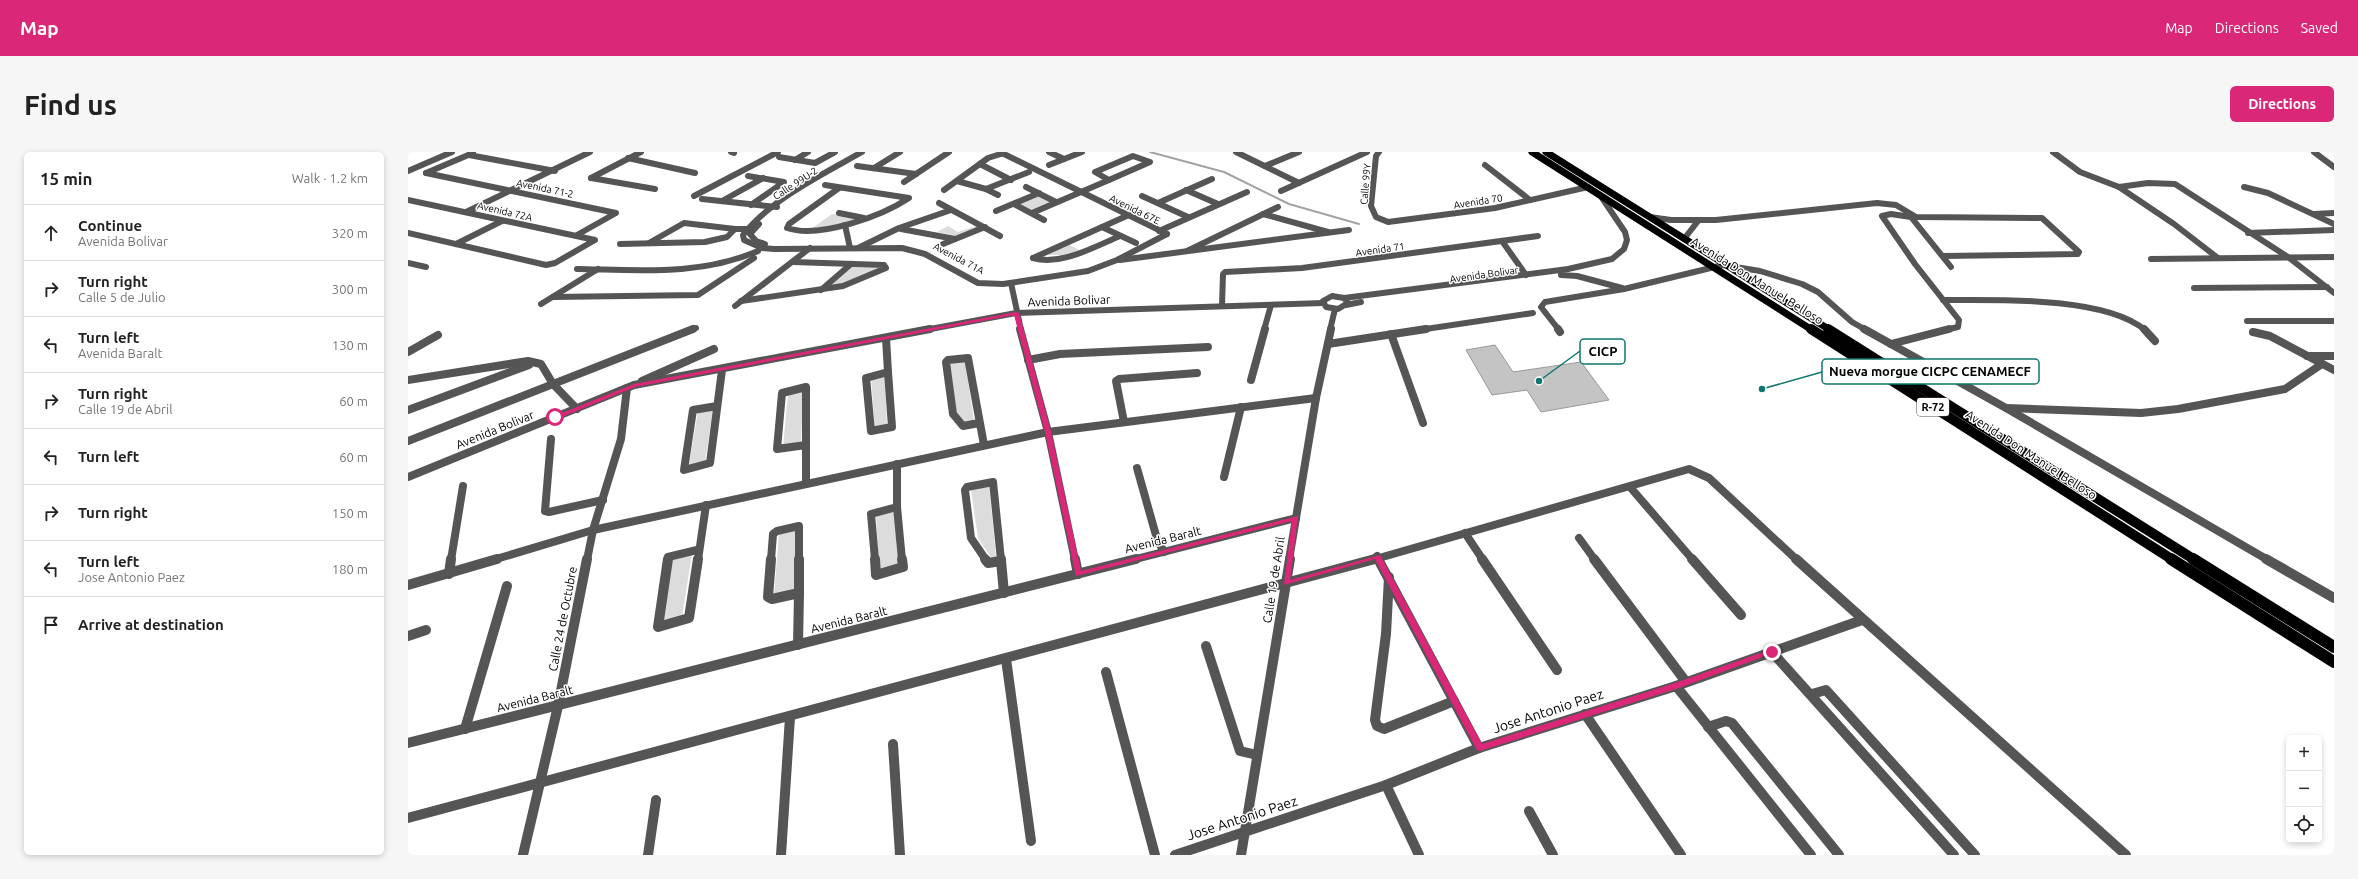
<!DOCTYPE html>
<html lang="en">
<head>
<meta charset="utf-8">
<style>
  :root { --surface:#fff; --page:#f6f6f6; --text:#222; --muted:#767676; --line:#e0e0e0; --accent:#db2777 }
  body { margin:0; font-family:Ubuntu,sans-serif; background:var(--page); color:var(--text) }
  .controls { position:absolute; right:12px; bottom:12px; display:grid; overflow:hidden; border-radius:6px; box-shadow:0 2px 6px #0003 }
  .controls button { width:36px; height:36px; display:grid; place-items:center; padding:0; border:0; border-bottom:1px solid var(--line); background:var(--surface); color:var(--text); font:20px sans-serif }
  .stop { position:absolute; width:12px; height:12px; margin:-9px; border:3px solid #db2777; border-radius:50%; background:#fff }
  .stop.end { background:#db2777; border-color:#fff; box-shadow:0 1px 4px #0008 }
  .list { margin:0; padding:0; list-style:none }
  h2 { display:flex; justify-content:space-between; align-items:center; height:52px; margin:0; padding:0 16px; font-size:17px }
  h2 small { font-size:13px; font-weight:400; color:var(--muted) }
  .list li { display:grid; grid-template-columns:26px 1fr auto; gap:12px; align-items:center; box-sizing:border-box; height:56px; padding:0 16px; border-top:1px solid var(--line) }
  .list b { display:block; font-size:15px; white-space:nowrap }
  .list p { margin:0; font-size:13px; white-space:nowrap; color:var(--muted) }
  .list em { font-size:13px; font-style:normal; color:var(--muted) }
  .icon { flex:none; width:22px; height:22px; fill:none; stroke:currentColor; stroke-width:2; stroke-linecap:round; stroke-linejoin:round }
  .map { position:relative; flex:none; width:1926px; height:703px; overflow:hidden; border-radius:6px }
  header { display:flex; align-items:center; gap:24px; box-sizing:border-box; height:56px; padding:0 20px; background:var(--accent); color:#fff }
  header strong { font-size:19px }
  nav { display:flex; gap:22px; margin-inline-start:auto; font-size:14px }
  .intro { display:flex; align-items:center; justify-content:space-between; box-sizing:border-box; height:96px; padding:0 24px }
  h1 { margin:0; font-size:28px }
  .button { padding:10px 18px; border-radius:6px; background:var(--accent); color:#fff; font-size:14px; font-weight:700 }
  main { display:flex; gap:24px; padding:0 24px }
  aside { flex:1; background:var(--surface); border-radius:6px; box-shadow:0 2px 6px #0003 }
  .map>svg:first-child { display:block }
</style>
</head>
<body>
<header>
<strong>Map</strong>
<nav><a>Map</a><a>Directions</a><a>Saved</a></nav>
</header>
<div class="intro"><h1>Find us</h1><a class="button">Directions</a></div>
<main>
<aside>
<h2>15 min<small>Walk · 1.2 km</small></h2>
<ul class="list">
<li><svg class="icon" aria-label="ahead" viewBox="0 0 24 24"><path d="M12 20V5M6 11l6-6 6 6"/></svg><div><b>Continue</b><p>Avenida Bolivar</p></div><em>320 m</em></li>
<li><svg class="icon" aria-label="right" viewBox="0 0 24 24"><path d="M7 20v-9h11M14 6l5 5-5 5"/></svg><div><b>Turn right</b><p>Calle 5 de Julio</p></div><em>300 m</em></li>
<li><svg class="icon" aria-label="left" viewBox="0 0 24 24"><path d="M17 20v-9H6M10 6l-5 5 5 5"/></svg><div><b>Turn left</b><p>Avenida Baralt</p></div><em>130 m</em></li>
<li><svg class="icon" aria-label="right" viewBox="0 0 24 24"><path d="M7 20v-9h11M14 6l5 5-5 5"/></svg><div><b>Turn right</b><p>Calle 19 de Abril</p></div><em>60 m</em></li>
<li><svg class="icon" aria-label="left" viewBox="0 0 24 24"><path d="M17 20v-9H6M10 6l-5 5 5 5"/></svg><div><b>Turn left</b></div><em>60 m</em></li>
<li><svg class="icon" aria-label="right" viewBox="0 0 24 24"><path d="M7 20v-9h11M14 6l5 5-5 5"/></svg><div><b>Turn right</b></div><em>150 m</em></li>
<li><svg class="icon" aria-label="left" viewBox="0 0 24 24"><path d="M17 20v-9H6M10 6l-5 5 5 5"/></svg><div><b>Turn left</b><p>Jose Antonio Paez</p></div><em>180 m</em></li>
<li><svg class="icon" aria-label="arrive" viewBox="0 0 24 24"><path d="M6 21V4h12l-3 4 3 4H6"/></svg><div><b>Arrive at destination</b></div></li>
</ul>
</aside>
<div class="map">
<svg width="1926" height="703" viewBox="0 0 1926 703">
  <rect width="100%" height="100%" fill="#fff"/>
  <!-- green -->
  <g fill="#dcdcdc">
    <path d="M630,44L643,51L624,58L611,52Z"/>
    <path d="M424,62L452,66L442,71L403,77Z"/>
    <path d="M540,74L550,80L568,74L570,76L547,84L529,80Z"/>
    <path d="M660,92L673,99L661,103H634Z"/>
    <path d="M442,115L475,116L435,132L420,135Z"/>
    <path d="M557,209L566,269L555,271L548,264L541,211Z"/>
    <path d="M477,223L479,274L467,277L463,226Z"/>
    <path d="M395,239L393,291L375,294L380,242Z"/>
    <path d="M305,257L297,311L281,314L290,259Z"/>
    <path d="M581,334L588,405L584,407L570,386L563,338Z"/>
    <path d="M486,358L490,414L471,419L468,363Z"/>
    <path d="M388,378L387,439L366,443L371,382Z"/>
    <path d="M284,402L274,465L255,471L265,405Z"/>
  </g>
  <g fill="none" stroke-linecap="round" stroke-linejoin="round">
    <!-- stream -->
    <path stroke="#a3a3a3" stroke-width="2" d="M742,0L816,20L881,52L951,72"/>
  </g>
  <!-- building -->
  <path fill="#c4c4c4" stroke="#999" d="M1087,193L1105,220L1173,210L1201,248L1133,260L1119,238L1084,243L1058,198Z"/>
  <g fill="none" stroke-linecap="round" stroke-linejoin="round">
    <!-- street-far2 -->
    <g stroke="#555" stroke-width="6">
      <path d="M323,0L326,1"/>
      <path d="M454,0C415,22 362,48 335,83L336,88L354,96L366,97L494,96L517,102L570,131L595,132L680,119L709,108L759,82"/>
      <path d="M592,0L759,82"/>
      <path d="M641,0L656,7"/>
      <path d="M828,0L891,31"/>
      <path d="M971,0L968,4L963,54L968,65L980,70L1087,56L1180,35"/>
      <path d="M1645,0L1672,20L1711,35L1740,31L1767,32L1880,105L1926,141"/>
      <path d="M1906,0L1926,15"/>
      <path d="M61,3L147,19"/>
      <path d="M725,4L742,10L701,28L687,20Z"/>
      <path d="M371,5L407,11L427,0"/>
      <path d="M220,6L287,21"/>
      <path d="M387,8L400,0"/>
      <path d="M572,12L603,28"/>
      <path d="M641,13L674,0"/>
      <path d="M1077,13L1122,48"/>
      <path d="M449,14L508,22"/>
      <path d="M857,14L891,0"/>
      <path d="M466,16L492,0"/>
      <path d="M0,19L44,0"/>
      <path d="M18,21L208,61L169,83"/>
      <path d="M18,21L65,1"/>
      <path d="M340,24L376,30L343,53"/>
      <path d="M183,26L247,37"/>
      <path d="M183,26L233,0"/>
      <path d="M549,29L578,37L590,43"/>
      <path d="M496,30L541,0"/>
      <path d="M417,33L501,46C474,64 411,87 379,76L381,72L431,36"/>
      <path d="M618,35L648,50"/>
      <path d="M1711,35L1766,72L1810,106"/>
      <path d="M1836,35L1860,41L1926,72"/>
      <path d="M578,37L621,20"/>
      <path d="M536,38L580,6L596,1"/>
      <path d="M778,38L810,52"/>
      <path d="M873,39L959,0"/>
      <path d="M286,44L370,0"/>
      <path d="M734,44L780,65"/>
      <path d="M294,47L369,55"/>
      <path d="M0,48L187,88L147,111L138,113L0,81"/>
      <path d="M314,49L355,26"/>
      <path d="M531,51L592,84"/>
      <path d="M750,51L804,27"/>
      <path d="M606,52L636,68"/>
      <path d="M588,59L631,41"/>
      <path d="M58,60L182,0"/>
      <path d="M431,61L456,66"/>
      <path d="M624,61L701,28"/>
      <path d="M855,62L920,80"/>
      <path d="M1906,62L1926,61"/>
      <path d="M1242,65L1263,68H1308L1469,51L1488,53L1508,65L1634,66L1671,100L1670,102L1535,104"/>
      <path d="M351,72L342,82L348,89L357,92"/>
      <path d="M437,73L442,96"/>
      <path d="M694,75L728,91"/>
      <path d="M493,77L547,87"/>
      <path d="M751,79L839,40"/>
      <path d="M1840,81L1926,78"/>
      <path d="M1276,87L1290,69"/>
      <path d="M1094,89L1118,123"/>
      <path d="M241,91L276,71L327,77"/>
      <path d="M48,92L94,69"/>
      <path d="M212,92L297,90L319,85L327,77H342"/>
      <path d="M535,92L577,75"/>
      <path d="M450,96L491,76L543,58"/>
      <path d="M779,99L870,55"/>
      <path d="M625,106L723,62"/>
      <path d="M625,106C653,114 686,95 712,84"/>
      <path d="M1743,107L1926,105"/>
      <path d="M712,108L941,78"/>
      <path d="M0,111L18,115"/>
      <path d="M169,117C231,118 292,124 350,99"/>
      <path d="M1153,123L1169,124L1214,136"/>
      <path d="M603,131L613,178"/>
      <path d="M1786,136L1919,135"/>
      <path d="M413,138L443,112"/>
      <path d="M924,144L936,146L940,151L930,157L918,155L915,149Z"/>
      <path d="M145,145L290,143L346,106"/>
      <path d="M936,146L1160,117L1204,107L1216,97L1219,88L1217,80L1192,43"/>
      <path d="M1535,148C1587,148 1697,144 1737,178"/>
      <path d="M333,149L435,134L478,116L476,113L385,110"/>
      <path d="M133,152L190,117"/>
      <path d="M938,153L953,150"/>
      <path d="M327,154L402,96"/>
      <path d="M814,154L815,122L817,120L894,116L1130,84"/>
      <path d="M1839,169H1926"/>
      <path d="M282,178L288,176"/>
      <path d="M517,178L608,161L915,151"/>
      <path d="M856,178L863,153"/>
      <path d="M922,178L927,157"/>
      <path d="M1011,178L1125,161"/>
      <path d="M1151,178L1133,155L1137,150L1216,137L1315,113L1352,119L1394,132L1410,140L1444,170L1458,178"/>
      <path d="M1537,178L1550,175L1551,168L1507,112L1474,64L1483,62L1503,65L1543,115"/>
    </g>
    <!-- street-far1 -->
    <g stroke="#555" stroke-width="8">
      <path d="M612,177L640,280L667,408"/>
      <path d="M1150,177L1152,180"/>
      <path d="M1456,177L1598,256L1860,408"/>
      <path d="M1736,177L1747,189"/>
      <path d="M1845,180L1862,184L1926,218"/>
      <path d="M983,182L1015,271"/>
      <path d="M478,186L480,220"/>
      <path d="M920,192L1018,177"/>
      <path d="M1483,192L1541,177"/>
      <path d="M0,200L30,183"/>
      <path d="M1899,204H1926"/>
      <path d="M620,208L652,202L800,195"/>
      <path d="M480,220L484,275L463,279L458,226Z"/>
      <path d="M0,228L120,209L133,212L145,232L169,257"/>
      <path d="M843,228L857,177"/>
      <path d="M234,229L306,197"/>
      <path d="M398,235V293L369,297L374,241Z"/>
      <path d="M309,254L285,258L276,318L302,311L314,218"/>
      <path d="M1599,256L1733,261L1770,257L1877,237L1914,212"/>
      <path d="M0,258L121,213"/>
      <path d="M716,270L708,229L711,227L789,221"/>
      <path d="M571,271L555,274L545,262L538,210L540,208L560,206L576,293"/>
      <path d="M143,287L137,359L141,360L195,348"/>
      <path d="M0,289L285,177"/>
      <path d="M398,293V332"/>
      <path d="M489,312V355"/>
      <path d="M729,316L749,387L756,400"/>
      <path d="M0,325L226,233L522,177"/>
      <path d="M816,325L833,255"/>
      <path d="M1222,335L1285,408"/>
      <path d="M489,355L494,408"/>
      <path d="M1057,381L1075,408"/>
      <path d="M1171,386L1187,408"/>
      <path d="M969,404L971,408"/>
      <path d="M43,408L55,334"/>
      <path d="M85,408L185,378L640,280L908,246"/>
      <path d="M179,408L185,378L213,287L219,236"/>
      <path d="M260,408V405L289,398"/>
      <path d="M290,408L298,353"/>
      <path d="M363,408L365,382L369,379L391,374V408"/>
      <path d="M467,408L463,362L489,355"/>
      <path d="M578,408L563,386L557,338L559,335L585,330L593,408"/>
      <path d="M724,408L888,366"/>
      <path d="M881,408L908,246L923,177"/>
      <path d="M964,408L1281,317L1301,326L1389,408"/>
    </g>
    <!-- street -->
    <g stroke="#555" stroke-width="10">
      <path d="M260,407L250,475L281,466L290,407"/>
      <path d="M363,407L360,445L364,447L391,441"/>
      <path d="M467,407L468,423L495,415L494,407"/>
      <path d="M577,407L580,411L593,409"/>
      <path d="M593,407V409"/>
      <path d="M667,407L670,422"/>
      <path d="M970,407L1071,596"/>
      <path d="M1074,407L1149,518"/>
      <path d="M1186,407L1278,530"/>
      <path d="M1284,407L1333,463"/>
      <path d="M1388,407L1718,703"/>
      <path d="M1858,407L1926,446"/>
      <path d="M593,409L596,441"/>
      <path d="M41,422L43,407"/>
      <path d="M981,425L978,482L967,568L969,574L976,577L1046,549"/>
      <path d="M0,433L89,407"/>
      <path d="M391,441V407"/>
      <path d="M0,484L18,478"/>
      <path d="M390,493L391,441"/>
      <path d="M798,494L832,599L849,603"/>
      <path d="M1364,500L1546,703"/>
      <path d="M598,507L623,689"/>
      <path d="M698,520L747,703"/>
      <path d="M1268,534L1403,703"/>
      <path d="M1404,542L1418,538L1567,703"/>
      <path d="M1177,562L1273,703"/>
      <path d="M1300,575L1318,569L1324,571L1431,703"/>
      <path d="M57,577L99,434"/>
      <path d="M0,591L728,407"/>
      <path d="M485,592L492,703"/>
      <path d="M978,633L1011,703"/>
      <path d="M1121,659L1145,703"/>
      <path d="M0,666L967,407"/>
      <path d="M115,703L150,554L179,407"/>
      <path d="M240,703L248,648"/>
      <path d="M373,703L382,565"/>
      <path d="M767,703L978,633L1071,596L1268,534L1454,468"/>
      <path d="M833,703L882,407"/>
    </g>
    <!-- primary-far2 -->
    <g stroke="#000" stroke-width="7">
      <path d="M1124,0L1404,178"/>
      <path d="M1138,0L1422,178"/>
    </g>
    <!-- primary-far1 -->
    <g stroke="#000" stroke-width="10">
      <path d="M1403,177L1765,408"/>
      <path d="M1420,177L1787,408"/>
    </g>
    <!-- primary -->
    <g stroke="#000" stroke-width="12">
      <path d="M1763,407L1926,510"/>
      <path d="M1785,407L1926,495"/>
    </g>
  </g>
  <!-- route -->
  <path fill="#db2777" d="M608,160L611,161L643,280L673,419L890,364L882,428L972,403L1074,592L1267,531L1364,497L1368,500L1271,536L1072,599L1069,598L967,407L876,433L884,369L668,424L637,280L606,163L227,235L149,267L144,265L226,232Z"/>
  <g text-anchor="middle" stroke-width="3" stroke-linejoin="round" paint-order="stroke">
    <!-- far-street labels -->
    <g font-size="10" fill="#000" stroke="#fff">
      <text transform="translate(387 31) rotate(-33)" y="4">Calle 99U-2</text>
      <text transform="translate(957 32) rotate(-85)" y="4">Calle 99Y</text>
      <text transform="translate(137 36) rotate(12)" y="4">Avenida 71-2</text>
      <text transform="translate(1070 49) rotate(-9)" y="4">Avenida 70</text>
      <text transform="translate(727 57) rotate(26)" y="4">Avenida 67E</text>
      <text transform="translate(97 59) rotate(13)" y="4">Avenida 72A</text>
      <text transform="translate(972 97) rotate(-8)" y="4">Avenida 71</text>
      <text transform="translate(551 106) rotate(28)" y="4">Avenida 71A</text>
      <text transform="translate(1076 122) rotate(-8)" y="4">Avenida Bolivar</text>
    </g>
    <!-- shield labels -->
    <rect fill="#fff" stroke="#4c4c4c" stroke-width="1" x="1509" y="246" width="32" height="18" rx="3"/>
    <g font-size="11" font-weight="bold" fill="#000">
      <text x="1525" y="259">R-72</text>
    </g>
    <!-- street labels -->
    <g font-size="12" fill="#000" stroke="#fff">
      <text transform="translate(1349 129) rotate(32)" y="4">Avenida Don Manuel Belloso</text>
      <text transform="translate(661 149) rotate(-2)" y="4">Avenida Bolivar</text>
      <text transform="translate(87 278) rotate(-22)" y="4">Avenida Bolivar</text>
      <text transform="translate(1623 303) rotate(33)" y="4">Avenida Don Manuel Belloso</text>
      <text transform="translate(755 388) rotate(-14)" y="4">Avenida Baralt</text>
      <text transform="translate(866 428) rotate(-81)" y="4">Calle 19 de Abril</text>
      <text transform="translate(155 467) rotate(-79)" y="4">Calle 24 de Octubre</text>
      <text transform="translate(441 468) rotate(-14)" y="4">Avenida Baralt</text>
      <text transform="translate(127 547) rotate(-14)" y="4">Avenida Baralt</text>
    </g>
    <!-- near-street labels -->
    <g font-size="14" fill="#000" stroke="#fff">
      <text transform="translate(1140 559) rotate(-18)" y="5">Jose Antonio Paez</text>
      <text transform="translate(834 666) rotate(-18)" y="5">Jose Antonio Paez</text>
    </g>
  </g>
  <!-- callouts -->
  <path fill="none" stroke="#0f766e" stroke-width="1.5" d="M1131 229L1172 199M1354 237L1414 220"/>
  <g fill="#0f766e" stroke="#fff" stroke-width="1.5">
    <circle cx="1131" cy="229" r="4"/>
    <circle cx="1354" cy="237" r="4"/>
  </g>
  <g fill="#fff" stroke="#0f766e" stroke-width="1.5">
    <rect x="1172" y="187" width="45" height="25" rx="4"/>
    <rect x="1414" y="207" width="217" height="25" rx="4"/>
  </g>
  <g font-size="13" text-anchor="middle" font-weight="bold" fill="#000">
    <text x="1195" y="204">CICP</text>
    <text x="1522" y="224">Nueva morgue CICPC CENAMECF</text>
  </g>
</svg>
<div class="controls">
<button>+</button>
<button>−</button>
<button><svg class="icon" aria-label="locate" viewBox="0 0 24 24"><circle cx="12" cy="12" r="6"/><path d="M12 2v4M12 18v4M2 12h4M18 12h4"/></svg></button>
</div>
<div class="stop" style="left:147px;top:265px"></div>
<div class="stop end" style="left:1364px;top:500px"></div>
</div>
</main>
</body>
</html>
